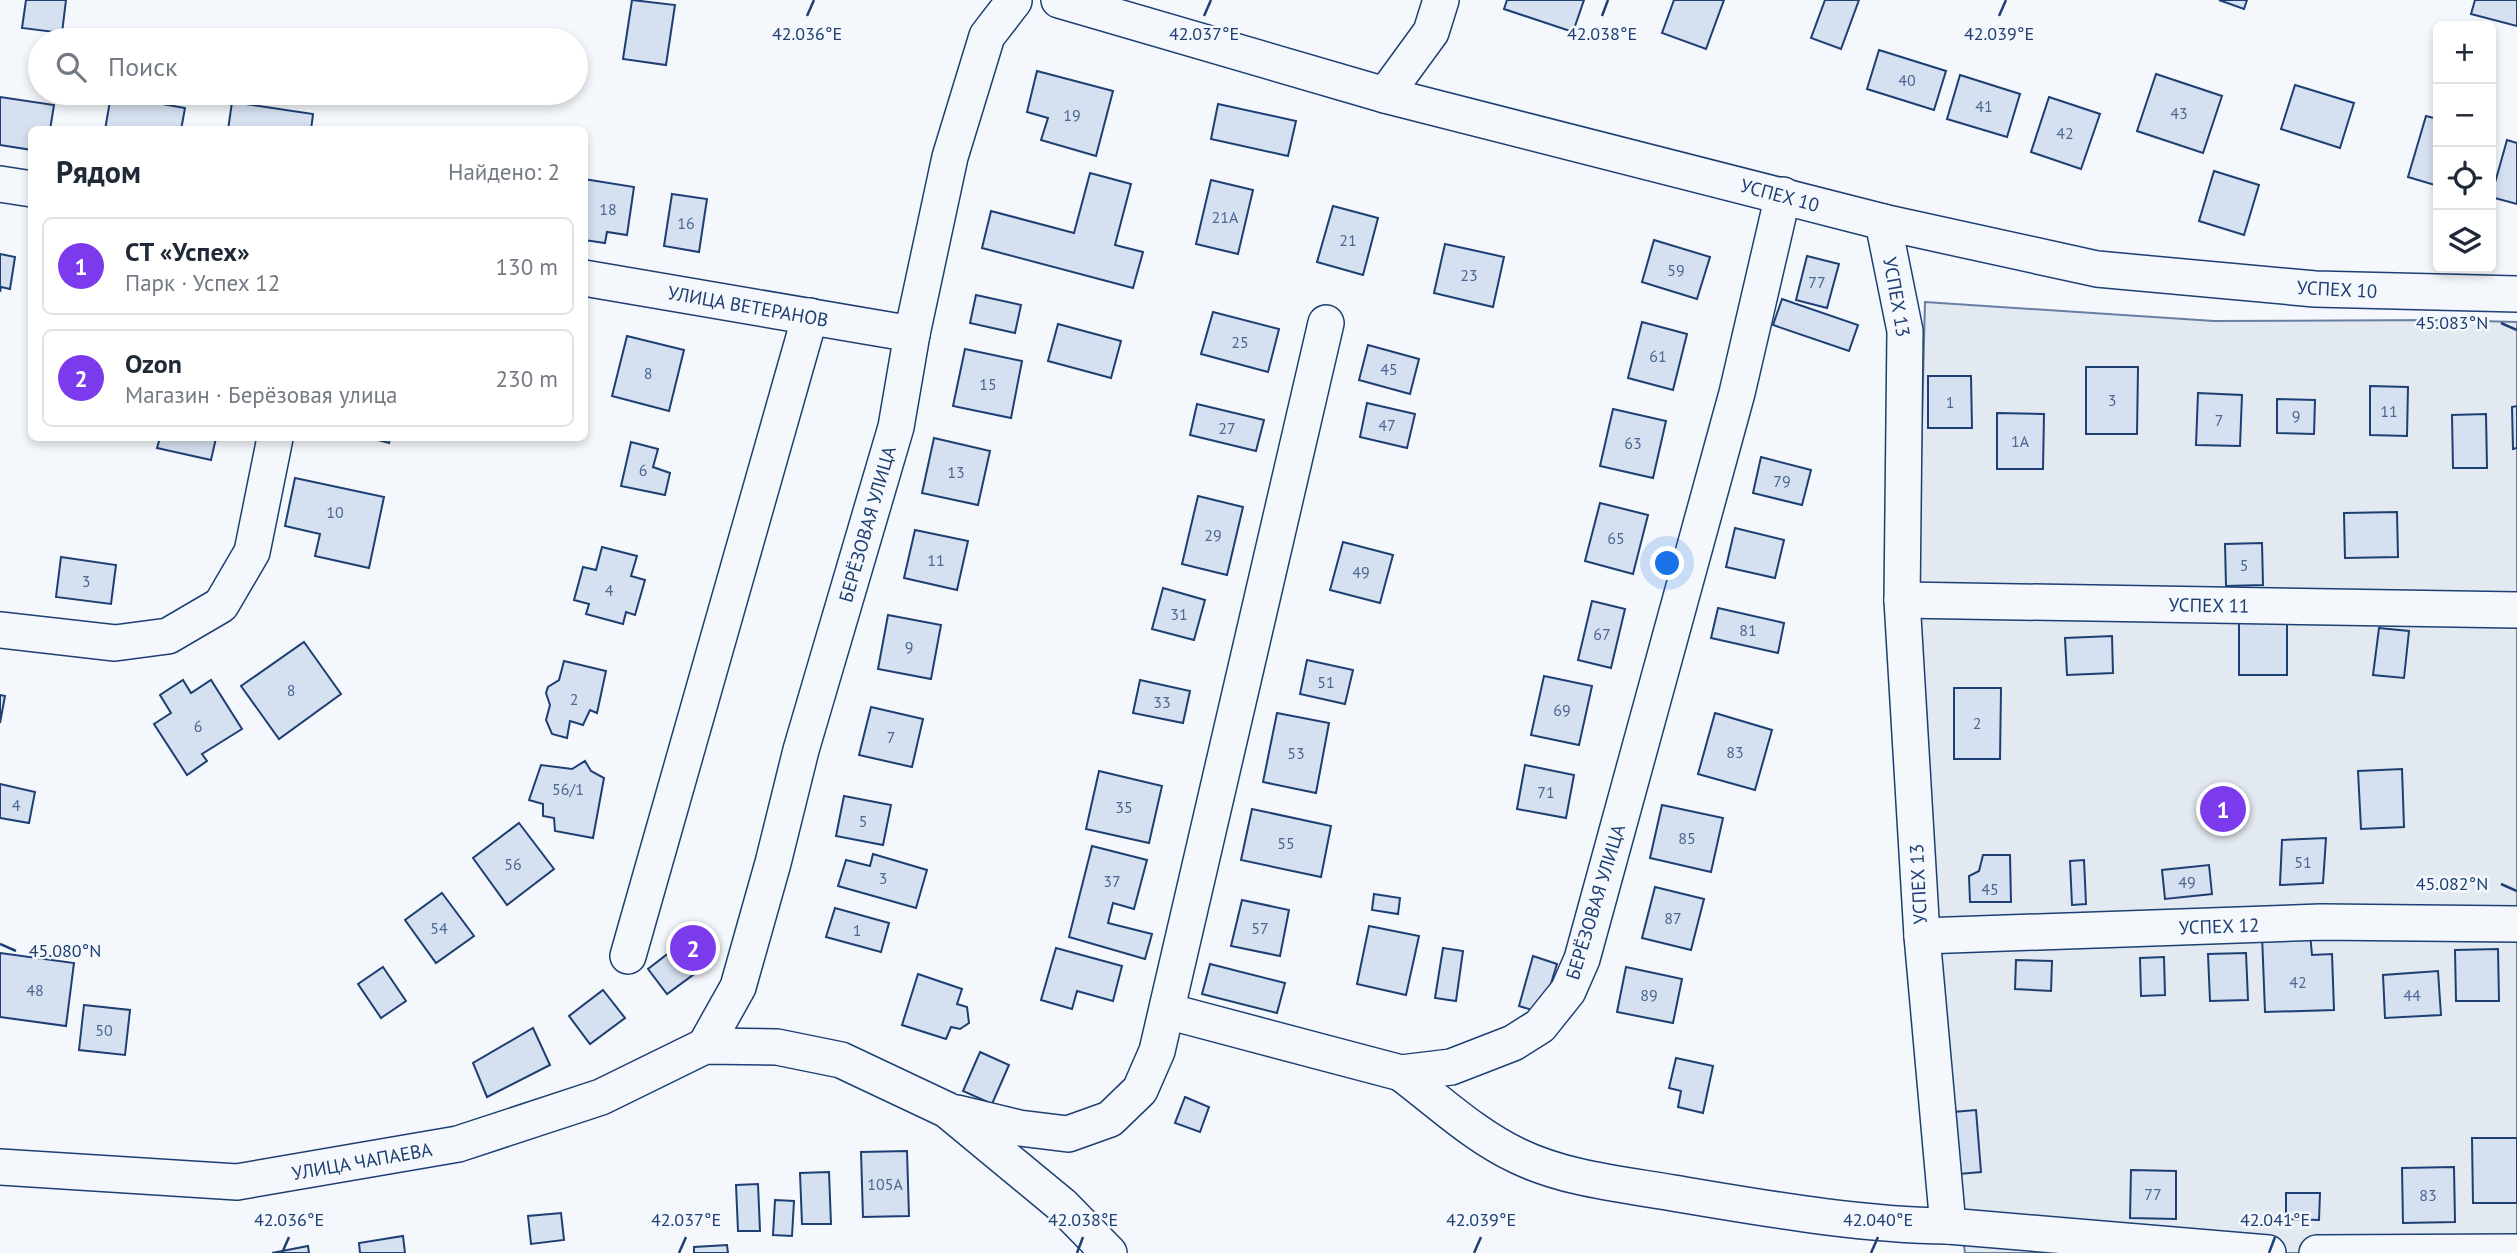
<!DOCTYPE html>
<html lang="ru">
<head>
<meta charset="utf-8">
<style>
  :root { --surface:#fff; --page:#f2f2f3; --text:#1f2937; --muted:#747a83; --line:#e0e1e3; --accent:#7c3aed }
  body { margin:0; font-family:"PT Sans",sans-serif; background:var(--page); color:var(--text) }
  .controls { position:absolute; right:21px; top:21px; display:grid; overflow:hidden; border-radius:10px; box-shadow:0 4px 10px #0003 }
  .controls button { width:63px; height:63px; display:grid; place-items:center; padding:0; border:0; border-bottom:2px solid var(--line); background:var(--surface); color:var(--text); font:35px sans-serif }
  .you { position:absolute; left:1668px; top:564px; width:24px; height:24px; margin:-18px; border:5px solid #fff; border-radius:50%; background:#1a73e8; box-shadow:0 0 0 10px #1a73e833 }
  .badge { display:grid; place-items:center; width:46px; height:46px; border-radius:50%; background:var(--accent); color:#fff; font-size:23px; font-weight:700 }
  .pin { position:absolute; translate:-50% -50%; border:4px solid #fff; box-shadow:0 2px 7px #0006 }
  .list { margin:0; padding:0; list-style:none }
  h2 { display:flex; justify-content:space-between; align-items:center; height:91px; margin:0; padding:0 28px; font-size:30px }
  h2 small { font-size:23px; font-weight:400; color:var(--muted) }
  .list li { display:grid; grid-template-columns:46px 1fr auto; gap:21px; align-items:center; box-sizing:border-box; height:98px; margin:0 14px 14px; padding:0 14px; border:2px solid var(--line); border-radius:10px }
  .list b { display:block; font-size:26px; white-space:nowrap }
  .list p { margin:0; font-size:23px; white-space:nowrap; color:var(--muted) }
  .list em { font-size:23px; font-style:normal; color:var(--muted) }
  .icon { flex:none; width:38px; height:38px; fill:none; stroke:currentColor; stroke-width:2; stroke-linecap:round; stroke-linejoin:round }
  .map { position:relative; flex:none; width:2517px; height:1253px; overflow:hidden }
  .search { position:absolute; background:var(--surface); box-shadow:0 4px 10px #0003; left:28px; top:28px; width:560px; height:77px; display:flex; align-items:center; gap:18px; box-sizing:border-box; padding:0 24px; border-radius:38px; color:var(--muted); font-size:26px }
  .panel { position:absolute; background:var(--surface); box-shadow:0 4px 10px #0003; left:28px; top:126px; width:560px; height:315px; border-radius:10px }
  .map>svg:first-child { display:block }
</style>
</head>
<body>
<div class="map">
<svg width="2517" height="1253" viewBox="0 0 2517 1253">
  <rect width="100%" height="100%" fill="#f4f7fb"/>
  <!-- green -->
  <path fill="#e3e9f0" stroke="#687fa3" stroke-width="2" d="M1925,302L2214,321L2441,320L2517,322V1253H1965L1957,1196L1917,619Z"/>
  <!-- building -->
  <g fill="#d5e0f0" stroke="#1d3f73" stroke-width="2">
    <path d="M26,0H66L62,33L22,28Z"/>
    <path d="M632,0L675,5L666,65L623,59Z"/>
    <path d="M1507,0H1584L1573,32L1504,9Z"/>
    <path d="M1674,0H1724L1706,49L1662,33Z"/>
    <path d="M1825,0H1859L1841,49L1811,38Z"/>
    <path d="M2219,0H2247L2244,9Z"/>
    <path d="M2475,0H2517V26L2471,14Z"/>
    <path d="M1879,50L1946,71L1934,110L1867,89Z"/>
    <path d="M1037,71L1113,91L1096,156L1041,140L1048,118L1027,112Z"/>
    <path d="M2156,74L2222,96L2203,153L2137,131Z"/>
    <path d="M1960,75L2020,94L2007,137L1947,119Z"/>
    <path d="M2295,85L2354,103L2340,148L2281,129Z"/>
    <path d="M111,95L185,108L181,130H105Z"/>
    <path d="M0,97L54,105L50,130H32V150L0,145Z"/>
    <path d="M2049,97L2100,114L2081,169L2031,152Z"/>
    <path d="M232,102L313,114L311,130H228Z"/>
    <path d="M1218,104L1296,121L1288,156L1211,139Z"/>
    <path d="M2426,116L2438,119V186L2408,177Z"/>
    <path d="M2507,140L2517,143V204L2491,197Z"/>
    <path d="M2214,171L2259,185L2244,235L2199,221Z"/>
    <path d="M1090,173L1131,184L1115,245L1143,252L1133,288L982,248L991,211L1074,233Z"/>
    <path d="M584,179L634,187L627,235L607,232L605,243L584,240Z"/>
    <path d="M1211,180L1253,190L1238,254L1196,244Z"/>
    <path d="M672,194L707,199L699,252L664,246Z"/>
    <path d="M1333,206L1378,218L1363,275L1317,262Z"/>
    <path d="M1654,240L1710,257L1697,299L1642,282Z"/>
    <path d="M1445,244L1504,257L1493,307L1434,293Z"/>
    <path d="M0,254L15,257L10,289L1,287L0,292Z"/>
    <path d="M1807,256L1839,264L1827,308L1796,300Z"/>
    <path d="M976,295L1021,305L1015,333L970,323Z"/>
    <path d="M1782,299L1858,325L1849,351L1773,325Z"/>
    <path d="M1213,312L1279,329L1268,372L1201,354Z"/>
    <path d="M1642,322L1687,334L1673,390L1628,378Z"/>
    <path d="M1058,324L1121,341L1111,378L1048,361Z"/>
    <path d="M627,336L684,350L669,411L612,396Z"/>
    <path d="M1368,345L1419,359L1410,394L1359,380Z"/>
    <path d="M965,349L1022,361L1011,418L953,406Z"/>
    <path d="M2086,367H2138L2137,434H2086Z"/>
    <path d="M1928,376H1971L1972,428H1928Z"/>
    <path d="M2370,386L2408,387L2407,436L2370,435Z"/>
    <path d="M2198,393L2242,395L2240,446L2196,445Z"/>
    <path d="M2277,399L2315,400L2314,434L2277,433Z"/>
    <path d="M1367,403L1415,414L1407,448L1360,437Z"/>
    <path d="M1197,404L1264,420L1256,451L1190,435Z"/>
    <path d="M2517,406V448L2513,449L2512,407Z"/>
    <path d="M1613,409L1666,421L1653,478L1600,466Z"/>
    <path d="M1997,413L2044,414L2043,469H1997Z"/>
    <path d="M2486,414L2487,468H2453L2452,415Z"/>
    <path d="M160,438H216L211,460L157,448Z"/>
    <path d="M371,438H390L389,443Z"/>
    <path d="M934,438L990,451L978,505L922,493Z"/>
    <path d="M631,442L658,449L653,467L670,473L665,495L621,486Z"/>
    <path d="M1761,457L1811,470L1802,505L1753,493Z"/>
    <path d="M295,478L384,497L369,568L315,556L320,534L285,526Z"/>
    <path d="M1198,496L1243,507L1227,575L1182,564Z"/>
    <path d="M1600,503L1648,515L1633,574L1585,561Z"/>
    <path d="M2397,512L2398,557L2345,558L2344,513Z"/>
    <path d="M1735,528L1784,540L1775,578L1726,567Z"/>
    <path d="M915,530L968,541L957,590L904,578Z"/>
    <path d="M1343,542L1393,555L1380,603L1330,590Z"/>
    <path d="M2262,543L2263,585L2226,586L2225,544Z"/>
    <path d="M602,547L637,556L631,576L645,580L635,615L626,612L623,624L586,614L589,604L574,600L583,567L596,570Z"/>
    <path d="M61,557L116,565L111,604L56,597Z"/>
    <path d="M1163,588L1205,600L1194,640L1152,629Z"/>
    <path d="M1592,601L1625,609L1611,668L1578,660Z"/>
    <path d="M1718,608L1784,623L1778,653L1711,638Z"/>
    <path d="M888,615L941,625L931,679L878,669Z"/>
    <rect x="2239" y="618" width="48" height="57"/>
    <path d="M2379,628L2409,631L2404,678L2373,675Z"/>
    <path d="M2112,636L2113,673L2067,675L2065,638Z"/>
    <path d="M304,642L341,694L279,739L241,686Z"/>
    <path d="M1307,660L1353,670L1345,704L1300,694Z"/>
    <path d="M564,661L606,671L597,713L590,710L583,725L570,721L567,738L552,734L546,720L550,705L546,693L548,687L559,680Z"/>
    <path d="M1544,676L1592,686L1579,745L1531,735Z"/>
    <path d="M183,680L191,693L211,680L242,729L202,754L207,761L187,775L154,724L171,713L160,695Z"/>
    <path d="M1140,680L1190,691L1183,723L1133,713Z"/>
    <path d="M1954,688H2001L2000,759H1954Z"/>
    <path d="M0,695L5,696L0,723Z"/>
    <path d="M871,707L923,719L912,767L859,755Z"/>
    <path d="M1277,713L1329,723L1316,793L1263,782Z"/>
    <path d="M1715,713L1772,730L1755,790L1698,774Z"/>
    <path d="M585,761L591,771L604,778L593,838L555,831L554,818L543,816V804L529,800L541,765L572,769Z"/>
    <path d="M1525,765L1574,775L1566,818L1517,809Z"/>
    <path d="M2402,769L2404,827L2361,829L2358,771Z"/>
    <path d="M1099,771L1162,786L1149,843L1086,829Z"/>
    <path d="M0,784L35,792L29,823L0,818Z"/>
    <path d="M844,796L891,805L883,845L836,836Z"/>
    <path d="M1662,805L1723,818L1711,872L1650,858Z"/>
    <path d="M1252,809L1331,826L1321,877L1241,860Z"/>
    <path d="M519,823L554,869L507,905L473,858Z"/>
    <path d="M2326,838L2323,883L2280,885L2282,840Z"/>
    <path d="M1092,846L1147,860L1134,909L1113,903L1108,923L1152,934L1145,959L1069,937Z"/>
    <path d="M873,854L927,870L916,908L838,886L846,860L870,866Z"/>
    <path d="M1983,855H2010L2011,902H1970L1969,876L1979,871Z"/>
    <path d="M2084,860L2086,904L2072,905L2070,861Z"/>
    <path d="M2209,865L2212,894L2165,899L2162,870Z"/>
    <path d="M1655,887L1704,899L1691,950L1642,938Z"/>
    <path d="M442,893L474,936L436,963L405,920Z"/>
    <path d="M1374,894L1400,898L1398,914L1372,910Z"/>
    <path d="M1242,900L1289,910L1280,956L1231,946Z"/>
    <path d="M835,908L889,923L881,952L826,937Z"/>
    <path d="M1369,926L1419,936L1406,995L1357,984Z"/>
    <path d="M696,932L716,958L667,994L648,969Z"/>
    <path d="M2310,933L2312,955L2332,954L2334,1010L2265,1012L2262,935Z"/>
    <path d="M1056,948L1122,966L1113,1001L1077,991L1072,1009L1041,1000Z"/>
    <path d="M1443,948L1463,951L1456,1001L1435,998Z"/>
    <path d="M2498,949L2499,1001H2456L2455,950Z"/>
    <path d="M0,953L74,963L66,1026L0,1017Z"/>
    <path d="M2246,953L2248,1000L2210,1001L2208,954Z"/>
    <path d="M1533,956L1557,964L1542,1013L1519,1006Z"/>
    <path d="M2164,957L2165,995L2141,996L2140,958Z"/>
    <path d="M2016,960L2052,961L2051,991L2015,989Z"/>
    <path d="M1210,964L1285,983L1277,1013L1202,994Z"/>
    <path d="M383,967L406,1001L381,1018L358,984Z"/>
    <path d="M1626,967L1682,979L1673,1023L1617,1012Z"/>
    <path d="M2438,971L2441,1015L2385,1018L2383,975Z"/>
    <path d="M918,974L962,989L957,1004L967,1007L969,1023L960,1029L951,1027L946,1039L902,1025Z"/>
    <path d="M603,990L625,1018L590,1044L569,1016Z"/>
    <path d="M84,1005L130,1010L125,1055L79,1050Z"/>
    <path d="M533,1028L550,1065L487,1097L473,1063Z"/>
    <path d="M980,1052L1009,1065L992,1104L963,1091Z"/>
    <path d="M1676,1058L1713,1066L1703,1113L1678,1107L1681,1091L1669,1088Z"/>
    <path d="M1185,1097L1209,1107L1200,1132L1175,1123Z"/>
    <path d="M1976,1110L1981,1172L1959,1174L1953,1112Z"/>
    <path d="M2472,1138H2517V1203H2473Z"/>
    <path d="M907,1151L909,1216L863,1217L861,1152Z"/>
    <path d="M2454,1167L2455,1222L2403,1223L2402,1168Z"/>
    <path d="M2131,1170L2176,1171V1219L2130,1218Z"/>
    <path d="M829,1172L831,1224H802L800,1173Z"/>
    <path d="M758,1184L760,1231H738L736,1185Z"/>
    <path d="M2286,1193H2320L2319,1220L2286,1219Z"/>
    <path d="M775,1200L794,1201L792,1236L773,1235Z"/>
    <path d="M561,1213L564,1240L531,1244L528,1216Z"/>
    <path d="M403,1236L405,1253H360L359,1243Z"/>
    <path d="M727,1245L728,1253H694V1247Z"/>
    <path d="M308,1246L309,1253H272Z"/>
  </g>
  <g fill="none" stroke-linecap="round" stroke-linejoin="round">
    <!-- minor casing -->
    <g stroke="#1d3f73" stroke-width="38">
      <g id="minor">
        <path d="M1059,0L1385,95L1883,222L2097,269L2315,289L2517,294"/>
        <path d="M1385,95L1431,32L1441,0"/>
        <path d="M0,184L32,189"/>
        <path d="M1883,222L1905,331L1902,600L1922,936L1948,1226L2268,1253"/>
        <path d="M584,278L912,334"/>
        <path d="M1902,600L2517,610"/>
        <path d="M0,630L115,643L168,636L221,605L252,552L275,438"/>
        <path d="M1922,936L2321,922L2517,924"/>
        <path d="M628,956L810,316"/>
        <path d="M1167,1011L1401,1073L1451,1067L1513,1043L1540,1026L1568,991L1582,959L1737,393L1783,195"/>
        <path d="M705,1046L738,987L773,863L801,750L896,427L912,334L950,157L987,36L1014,1"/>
        <path d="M1401,1073C1438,1101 1475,1136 1518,1156C1566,1179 1621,1184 1673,1193C1764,1208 1856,1225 1948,1226"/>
        <path d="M957,1113L1019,1128L1068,1134L1110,1119L1140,1090L1157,1051L1326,323"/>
        <path d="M0,1167L237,1182L458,1144L601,1097L705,1046L777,1047L841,1060L947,1110L1063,1206L1109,1253"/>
        <path d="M2317,1253L2517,1252"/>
      </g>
    </g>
    <!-- minor -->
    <use href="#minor" stroke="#f4f7fb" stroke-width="35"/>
  </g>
  <!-- ticks -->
  <path fill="none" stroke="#1d3f73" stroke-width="2.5" d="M807,16L814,0M1204,16L1211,0M1602,16L1608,0M1999,16L2006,0M2501,323L2517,330M2501,884L2517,891M0,944L16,951M282,1253L289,1237M679,1253L686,1237M1077,1253L1083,1237M1474,1253L1481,1237M1871,1253L1878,1237M2269,1253L2275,1237"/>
  <g text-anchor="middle" stroke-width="5" stroke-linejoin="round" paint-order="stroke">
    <!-- number labels -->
    <g font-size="16" fill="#4b6792">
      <text x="1907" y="86">40</text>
      <text x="1984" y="112">41</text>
      <text x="2179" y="119">43</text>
      <text x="1072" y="121">19</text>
      <text x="2065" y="139">42</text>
      <text x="608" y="215">18</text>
      <text x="1225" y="223">21А</text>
      <text x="686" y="229">16</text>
      <text x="1348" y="246">21</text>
      <text x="1676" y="276">59</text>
      <text x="1469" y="281">23</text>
      <text x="1817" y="288">77</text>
      <text x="1240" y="348">25</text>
      <text x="1658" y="362">61</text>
      <text x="1389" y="375">45</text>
      <text x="648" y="379">8</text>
      <text x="988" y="390">15</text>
      <text x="2112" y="406">3</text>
      <text x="1950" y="408">1</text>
      <text x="2389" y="417">11</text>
      <text x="2296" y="422">9</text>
      <text x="2219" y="426">7</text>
      <text x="1387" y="431">47</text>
      <text x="1227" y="434">27</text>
      <text x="2020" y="447">1А</text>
      <text x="1633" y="449">63</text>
      <text x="643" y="476">6</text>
      <text x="956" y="478">13</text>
      <text x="1782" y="487">79</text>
      <text x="335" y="518">10</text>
      <text x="1213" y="541">29</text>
      <text x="1616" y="544">65</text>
      <text x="936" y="566">11</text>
      <text x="2244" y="571">5</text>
      <text x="1361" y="578">49</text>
      <text x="86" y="587">3</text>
      <text x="609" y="596">4</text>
      <text x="1179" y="620">31</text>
      <text x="1748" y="636">81</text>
      <text x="1602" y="640">67</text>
      <text x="909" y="653">9</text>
      <text x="1326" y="688">51</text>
      <text x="291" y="696">8</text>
      <text x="574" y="705">2</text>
      <text x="1162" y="708">33</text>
      <text x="1562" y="716">69</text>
      <text x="1977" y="729">2</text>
      <text x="198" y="732">6</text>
      <text x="891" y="743">7</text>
      <text x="1735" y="758">83</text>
      <text x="1296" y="759">53</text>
      <text x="568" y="795">56/1</text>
      <text x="1546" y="798">71</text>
      <text x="16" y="811">4</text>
      <text x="1124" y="813">35</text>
      <text x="863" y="827">5</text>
      <text x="1687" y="844">85</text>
      <text x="1286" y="849">55</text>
      <text x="2303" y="868">51</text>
      <text x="513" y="870">56</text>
      <text x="883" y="884">3</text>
      <text x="1112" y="887">37</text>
      <text x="2187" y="888">49</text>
      <text x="1990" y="895">45</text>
      <text x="1673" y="924">87</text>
      <text x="439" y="934">54</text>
      <text x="1260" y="934">57</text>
      <text x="857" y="936">1</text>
      <text x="2298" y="988">42</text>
      <text x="35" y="996">48</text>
      <text x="1649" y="1001">89</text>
      <text x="2412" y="1001">44</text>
      <text x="104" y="1036">50</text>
      <text x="885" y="1190">105А</text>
      <text x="2153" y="1200">77</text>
      <text x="2428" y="1201">83</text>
    </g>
    <!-- street labels -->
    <g font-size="19" fill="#1d3f73" stroke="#f4f7fb">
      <text transform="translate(1780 195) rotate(15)" y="7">УСПЕХ 10</text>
      <text transform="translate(2337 289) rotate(3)" y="7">УСПЕХ 10</text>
      <text transform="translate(1897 297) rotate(80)" y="7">УСПЕХ 13</text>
      <text transform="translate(748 306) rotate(10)" y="7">УЛИЦА ВЕТЕРАНОВ</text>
      <text transform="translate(867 524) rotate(-74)" y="7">БЕРЁЗОВАЯ УЛИЦА</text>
      <text transform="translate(2209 605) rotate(1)" y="7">УСПЕХ 11</text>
      <text transform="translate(1918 884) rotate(-93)" y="7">УСПЕХ 13</text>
      <text transform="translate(1595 902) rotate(-73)" y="7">БЕРЁЗОВАЯ УЛИЦА</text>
      <text transform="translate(2219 926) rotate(-2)" y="7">УСПЕХ 12</text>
      <text transform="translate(362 1161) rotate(-10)" y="7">УЛИЦА ЧАПАЕВА</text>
    </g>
  </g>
  <g font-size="18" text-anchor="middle" fill="#1d3f73" stroke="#f4f7fb" stroke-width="5" stroke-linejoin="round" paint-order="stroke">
    <text x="807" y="40">42.036°E</text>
    <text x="1204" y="40">42.037°E</text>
    <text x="1602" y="40">42.038°E</text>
    <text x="1999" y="40">42.039°E</text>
    <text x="2452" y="329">45.083°N</text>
    <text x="2452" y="890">45.082°N</text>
    <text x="65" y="957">45.080°N</text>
    <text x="289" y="1226">42.036°E</text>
    <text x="686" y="1226">42.037°E</text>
    <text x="1083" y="1226">42.038°E</text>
    <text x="1481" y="1226">42.039°E</text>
    <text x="1878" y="1226">42.040°E</text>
    <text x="2275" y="1226">42.041°E</text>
  </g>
</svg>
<div class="controls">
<button>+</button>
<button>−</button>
<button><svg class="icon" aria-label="locate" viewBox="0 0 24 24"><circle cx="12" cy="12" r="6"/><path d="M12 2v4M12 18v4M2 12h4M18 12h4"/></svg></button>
<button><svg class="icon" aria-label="layers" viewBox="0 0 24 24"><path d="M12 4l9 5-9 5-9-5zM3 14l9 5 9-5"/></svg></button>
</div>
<div class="you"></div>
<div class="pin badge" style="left:2223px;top:809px">1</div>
<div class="pin badge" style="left:693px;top:948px">2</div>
<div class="search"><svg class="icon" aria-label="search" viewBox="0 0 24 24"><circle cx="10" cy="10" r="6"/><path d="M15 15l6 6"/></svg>Поиск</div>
<section class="panel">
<h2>Рядом<small>Найдено: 2</small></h2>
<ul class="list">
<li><span class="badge">1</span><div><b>СТ «Успех»</b><p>Парк · Успех 12</p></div><em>130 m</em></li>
<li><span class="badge">2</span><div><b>Ozon</b><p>Магазин · Берёзовая улица</p></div><em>230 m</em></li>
</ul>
</section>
</div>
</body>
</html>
